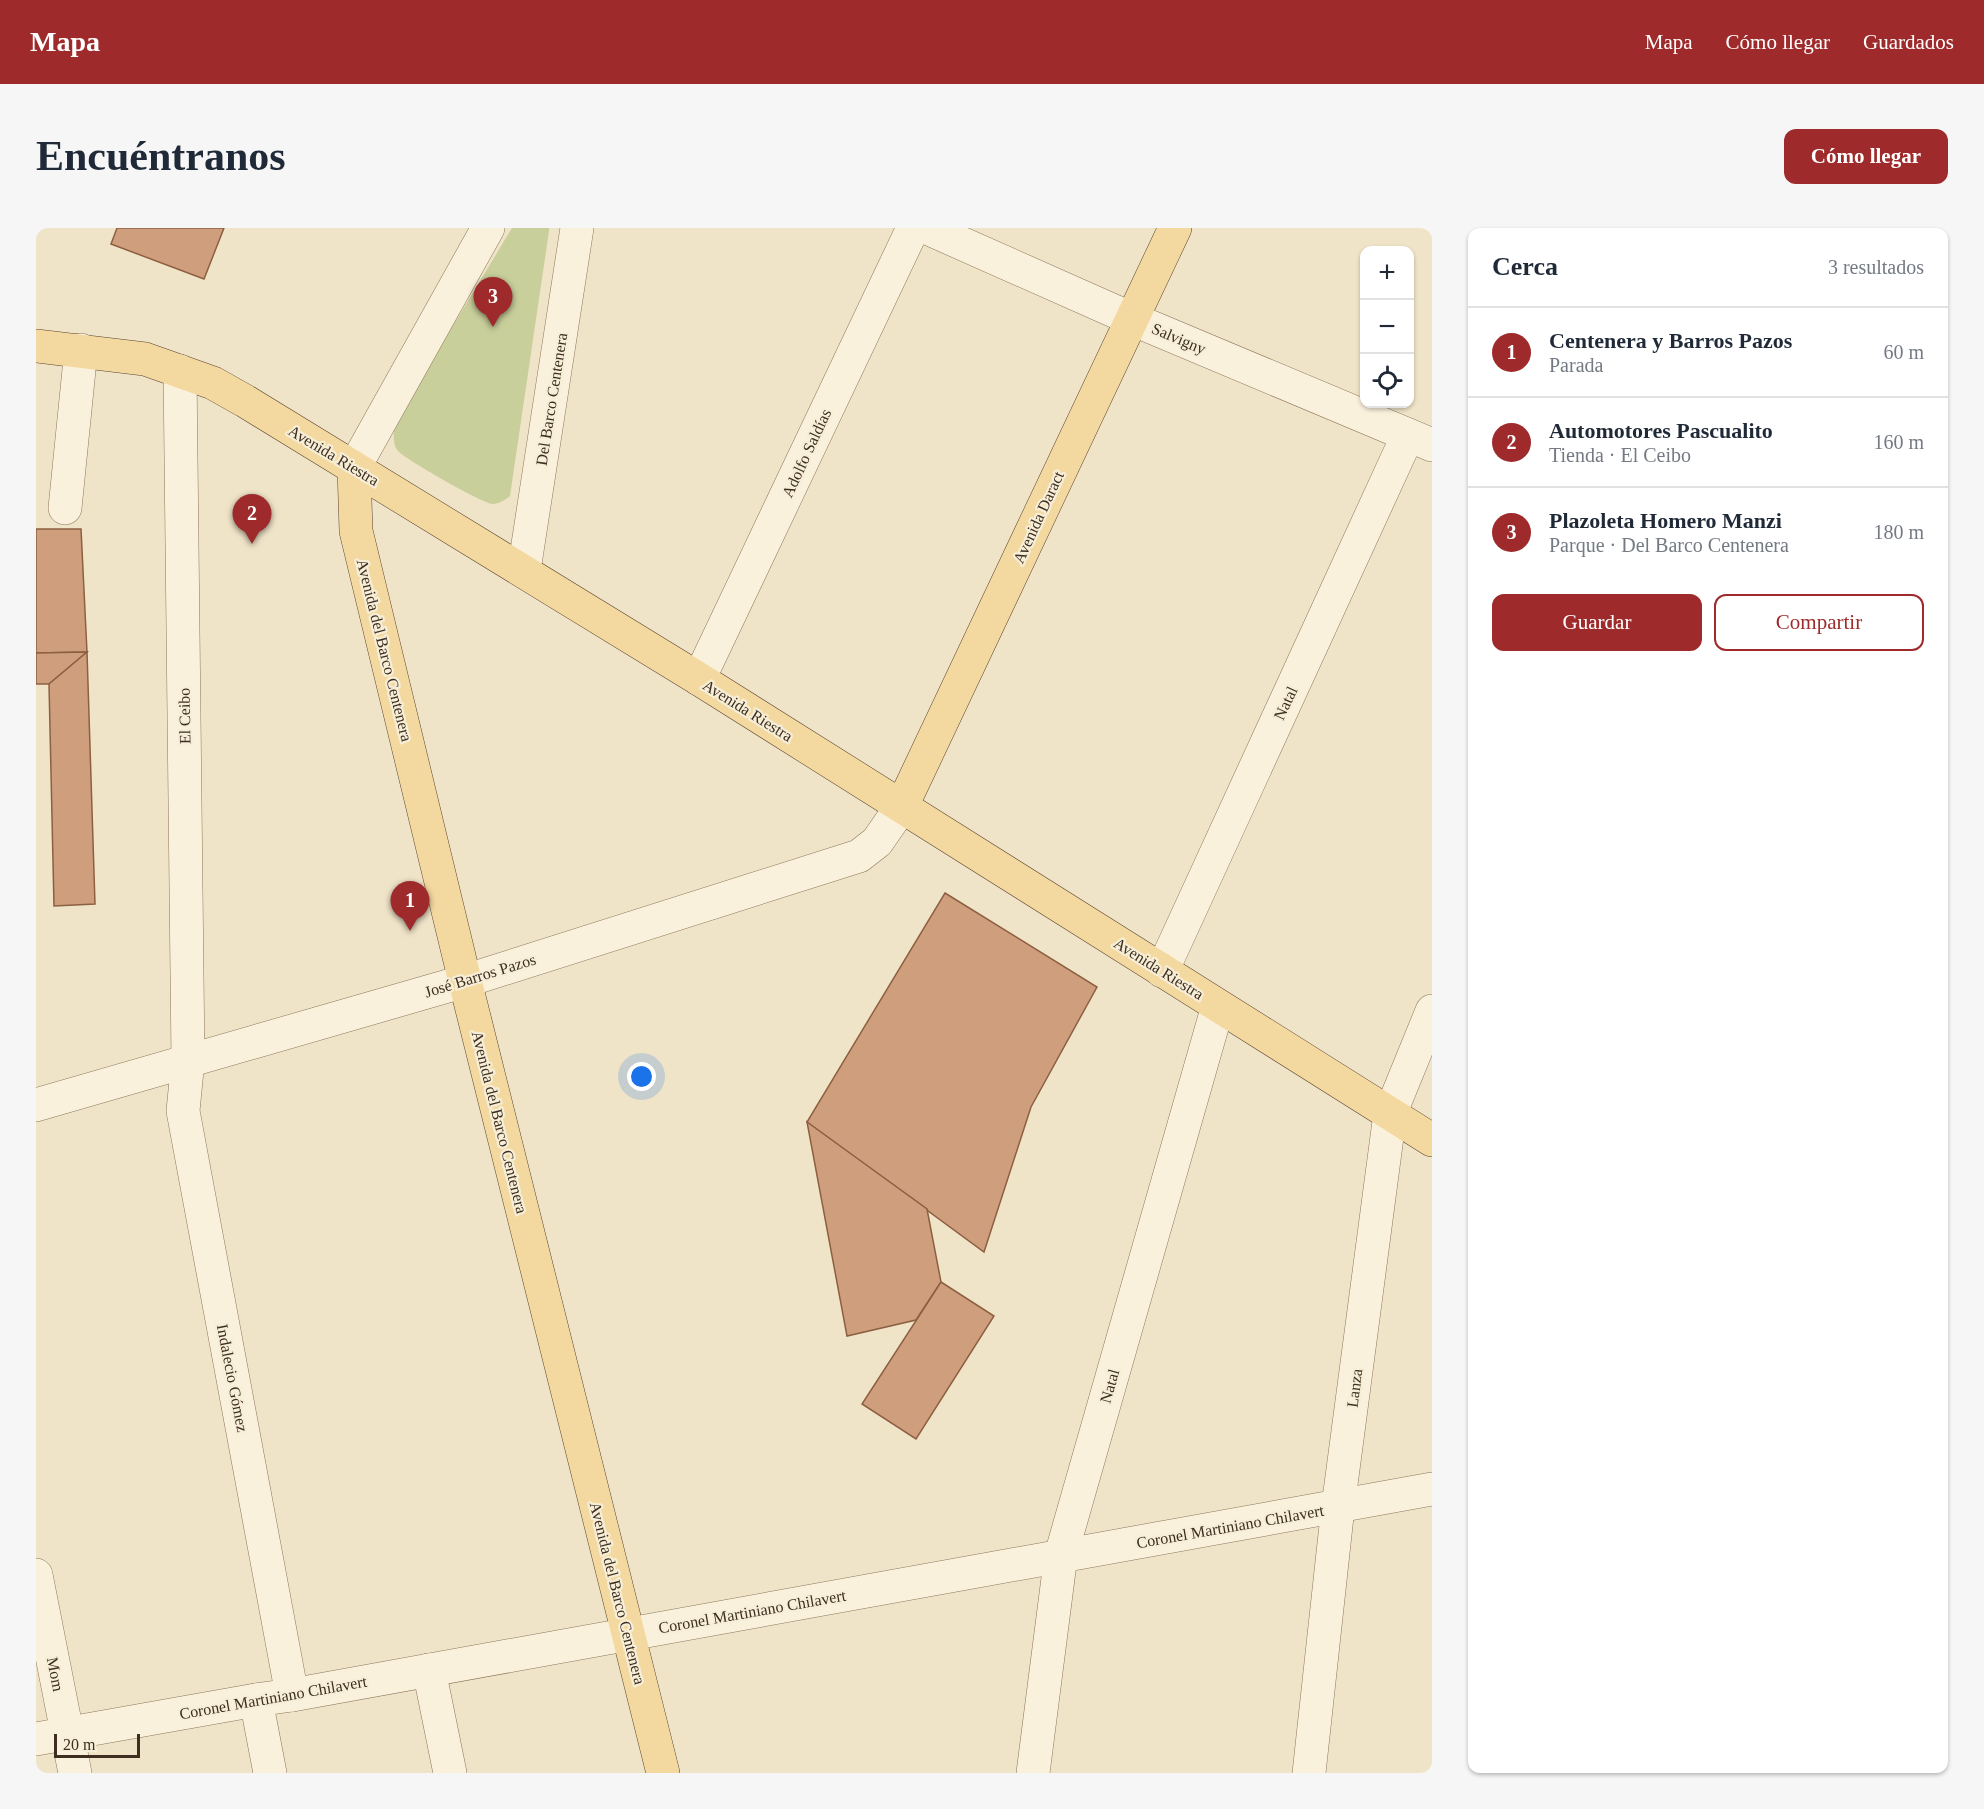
<!DOCTYPE html>
<html lang="es">
<head>
<meta charset="utf-8">
<style>
  :root { --surface:#fff; --page:#f6f6f7; --text:#1f2937; --muted:#747a83; --line:#e0e1e3; --accent:#9e2a2b }
  body { margin:0; font-family:"Times New Roman",serif; background:var(--page); color:var(--text) }
  .controls { position:absolute; right:18px; top:18px; display:grid; overflow:hidden; border-radius:12px; box-shadow:0 2px 4px #0004 }
  .controls button { width:54px; height:54px; display:grid; place-items:center; padding:0; border:0; border-bottom:2px solid var(--line); background:var(--surface); color:var(--text); font:30px sans-serif }
  .scale { position:absolute; left:18px; bottom:15px; width:86px; box-sizing:border-box; padding-left:6px; border:3px solid #3d2e20; border-top:0; font-size:16px; line-height:21px; white-space:nowrap; color:#3d2e20; -webkit-text-stroke:4px #f7eed8; paint-order:stroke }
  .you { position:absolute; left:606px; top:849px; width:21px; height:21px; margin:-15px; border:4px solid #fff; border-radius:50%; background:#1a73e8; box-shadow:0 0 0 9px #1a73e833 }
  .badge { display:grid; place-items:center; width:39px; height:39px; border-radius:50%; background:var(--accent); color:#fff; font-size:20px; font-weight:700 }
  .pin { position:absolute; translate:-50% -50px; filter:drop-shadow(0 2px 3px #0008) }
  .pin::after { content:''; position:absolute; top:32px; width:21px; height:18px; background:inherit; clip-path:polygon(0 0,100% 0,50% 100%) }
  .list { margin:0; padding:0; list-style:none }
  h2 { display:flex; justify-content:space-between; align-items:center; height:78px; margin:0; padding:0 24px; font-size:26px }
  h2 small { font-size:20px; font-weight:400; color:var(--muted) }
  .list li { display:grid; grid-template-columns:39px 1fr auto; gap:18px; align-items:center; box-sizing:border-box; height:90px; padding:0 24px; border-top:2px solid var(--line) }
  .list b { display:block; font-size:22px; white-space:nowrap }
  .list p { margin:0; font-size:20px; white-space:nowrap; color:var(--muted) }
  .list em { font-size:20px; font-style:normal; color:var(--muted) }
  .actions { display:flex; gap:12px; padding:18px 24px }
  .actions a { flex:1; padding:14px 0; border:2px solid var(--accent); border-radius:12px; text-align:center; font-size:21px; color:var(--accent) }
  .actions .main { background:var(--accent); color:#fff }
  .icon { flex:none; width:33px; height:33px; fill:none; stroke:currentColor; stroke-width:2; stroke-linecap:round; stroke-linejoin:round }
  .map { position:relative; flex:none; width:1396px; height:1545px; overflow:hidden; border-radius:12px }
  header { display:flex; align-items:center; gap:36px; box-sizing:border-box; height:84px; padding:0 30px; background:var(--accent); color:#fff }
  header strong { font-size:28px }
  nav { display:flex; gap:33px; margin-inline-start:auto; font-size:21px }
  .intro { display:flex; align-items:center; justify-content:space-between; box-sizing:border-box; height:144px; padding:0 36px }
  h1 { margin:0; font-size:42px }
  .button { padding:15px 27px; border-radius:12px; background:var(--accent); color:#fff; font-size:21px; font-weight:700 }
  main { display:flex; gap:36px; padding:0 36px }
  aside { flex:1; background:var(--surface); border-radius:12px; box-shadow:0 2px 4px #0004 }
  .map>svg:first-child { display:block }
</style>
</head>
<body>
<header>
<strong>Mapa</strong>
<nav><a>Mapa</a><a>Cómo llegar</a><a>Guardados</a></nav>
</header>
<div class="intro"><h1>Encuéntranos</h1><a class="button">Cómo llegar</a></div>
<main>
<div class="map">
<svg width="1396" height="1545" viewBox="0 0 1396 1545">
  <rect width="100%" height="100%" fill="#f0e4c8"/>
  <!-- green -->
  <path fill="#c9cf9b" d="M476,0H513V3L474,268C469,272 463,276 457,276C447,276 369,231 362,223C356,216 358,204 358,195Z"/>
  <!-- building -->
  <g fill="#cf9f7d" stroke="#8d5f41" stroke-width="1.5">
    <path d="M81,0H188L168,51L75,16Z"/>
    <path d="M0,301H45L51,424L0,425Z"/>
    <path d="M51,424L13,456H0V425Z"/>
    <path d="M51,424L59,676L18,678L13,456Z"/>
    <path d="M909,665L1061,759L995,879L948,1024L771,894Z"/>
    <path d="M771,894L891,981L905,1054L880,1092L811,1108Z"/>
    <path d="M905,1054L958,1088L880,1211L826,1176Z"/>
  </g>
  <g fill="none" stroke-linecap="round" stroke-linejoin="round">
    <!-- minor casing -->
    <g stroke="#8d765c" stroke-width="34">
      <g id="minor">
        <path d="M891,0L1096,91L1396,217"/>
        <path d="M144,143L152,832L147,883L256,1467"/>
        <path d="M318,240L452,0"/>
        <path d="M29,280L45,122"/>
        <path d="M488,342L541,0"/>
        <path d="M663,451L877,0"/>
        <path d="M1126,743L1372,207"/>
        <path d="M0,877L429,753L823,628L841,614L866,578"/>
        <path d="M0,1347L39,1545"/>
        <path d="M393,1442L414,1545"/>
        <path d="M220,1472L234,1545"/>
        <path d="M0,1511L220,1472L256,1467L1396,1261"/>
        <path d="M997,1545L1025,1327L1182,778"/>
        <path d="M1273,1545L1302,1279L1354,886L1396,783"/>
      </g>
    </g>
    <!-- major casing -->
    <g stroke="#5b4430" stroke-width="34">
      <g id="major">
        <path d="M0,118L109,131L177,155L209,173L663,451L1396,912"/>
        <path d="M318,240L320,303L429,753L627,1545"/>
        <path d="M866,578L1139,0"/>
      </g>
    </g>
    <!-- minor -->
    <use href="#minor" stroke="#faf1dc" stroke-width="33"/>
    <!-- major -->
    <use href="#major" stroke="#f3d9a0" stroke-width="33"/>
  </g>
  <g text-anchor="middle" stroke-width="4.5" stroke-linejoin="round" paint-order="stroke">
    <!-- street labels -->
    <g font-size="16" fill="#3d2e20" stroke="#f7eed8">
      <text transform="translate(1143 110) rotate(23)" y="6">Salvigny</text>
      <text transform="translate(515 171) rotate(-81)" y="6">Del Barco Centenera</text>
      <text transform="translate(770 225) rotate(-65)" y="6">Adolfo Saldías</text>
      <text transform="translate(298 227) rotate(31)" y="6">Avenida Riestra</text>
      <text transform="translate(1002 289) rotate(-65)" y="6">Avenida Daract</text>
      <text transform="translate(349 422) rotate(76)" y="6">Avenida del Barco Centenera</text>
      <text transform="translate(1249 475) rotate(-65)" y="6">Natal</text>
      <text transform="translate(712 482) rotate(32)" y="6">Avenida Riestra</text>
      <text transform="translate(148 488) rotate(-91)" y="6">El Ceibo</text>
      <text transform="translate(1123 740) rotate(32)" y="6">Avenida Riestra</text>
      <text transform="translate(444 747) rotate(-17)" y="6">José Barros Pazos</text>
      <text transform="translate(464 894) rotate(76)" y="6">Avenida del Barco Centenera</text>
      <text transform="translate(197 1150) rotate(79)" y="6">Indalecio Gómez</text>
      <text transform="translate(1073 1158) rotate(-74)" y="6">Natal</text>
      <text transform="translate(1318 1160) rotate(-83)" y="6">Lanza</text>
      <text transform="translate(1194 1298) rotate(-10)" y="6">Coronel Martiniano Chilavert</text>
      <text transform="translate(582 1365) rotate(76)" y="6">Avenida del Barco Centenera</text>
      <text transform="translate(716 1383) rotate(-10)" y="6">Coronel Martiniano Chilavert</text>
      <text transform="translate(20 1446) rotate(79)" y="6">Mom</text>
      <text transform="translate(237 1469) rotate(-10)" y="6">Coronel Martiniano Chilavert</text>
    </g>
  </g>
</svg>
<div class="controls">
<button>+</button>
<button>−</button>
<button><svg class="icon" aria-label="locate" viewBox="0 0 24 24"><circle cx="12" cy="12" r="6"/><path d="M12 2v4M12 18v4M2 12h4M18 12h4"/></svg></button>
</div>
<div class="scale">20 m</div>
<div class="you"></div>
<div class="pin badge" style="left:374px;top:703px">1</div>
<div class="pin badge" style="left:216px;top:316px">2</div>
<div class="pin badge" style="left:457px;top:99px">3</div>
</div>
<aside>
<h2>Cerca<small>3 resultados</small></h2>
<ul class="list">
<li><span class="badge">1</span><div><b>Centenera y Barros Pazos</b><p>Parada</p></div><em>60 m</em></li>
<li><span class="badge">2</span><div><b>Automotores Pascualito</b><p>Tienda · El Ceibo</p></div><em>160 m</em></li>
<li><span class="badge">3</span><div><b>Plazoleta Homero Manzi</b><p>Parque · Del Barco Centenera</p></div><em>180 m</em></li>
</ul>
<div class="actions"><a class="main">Guardar</a><a>Compartir</a></div>
</aside>
</main>
</body>
</html>
